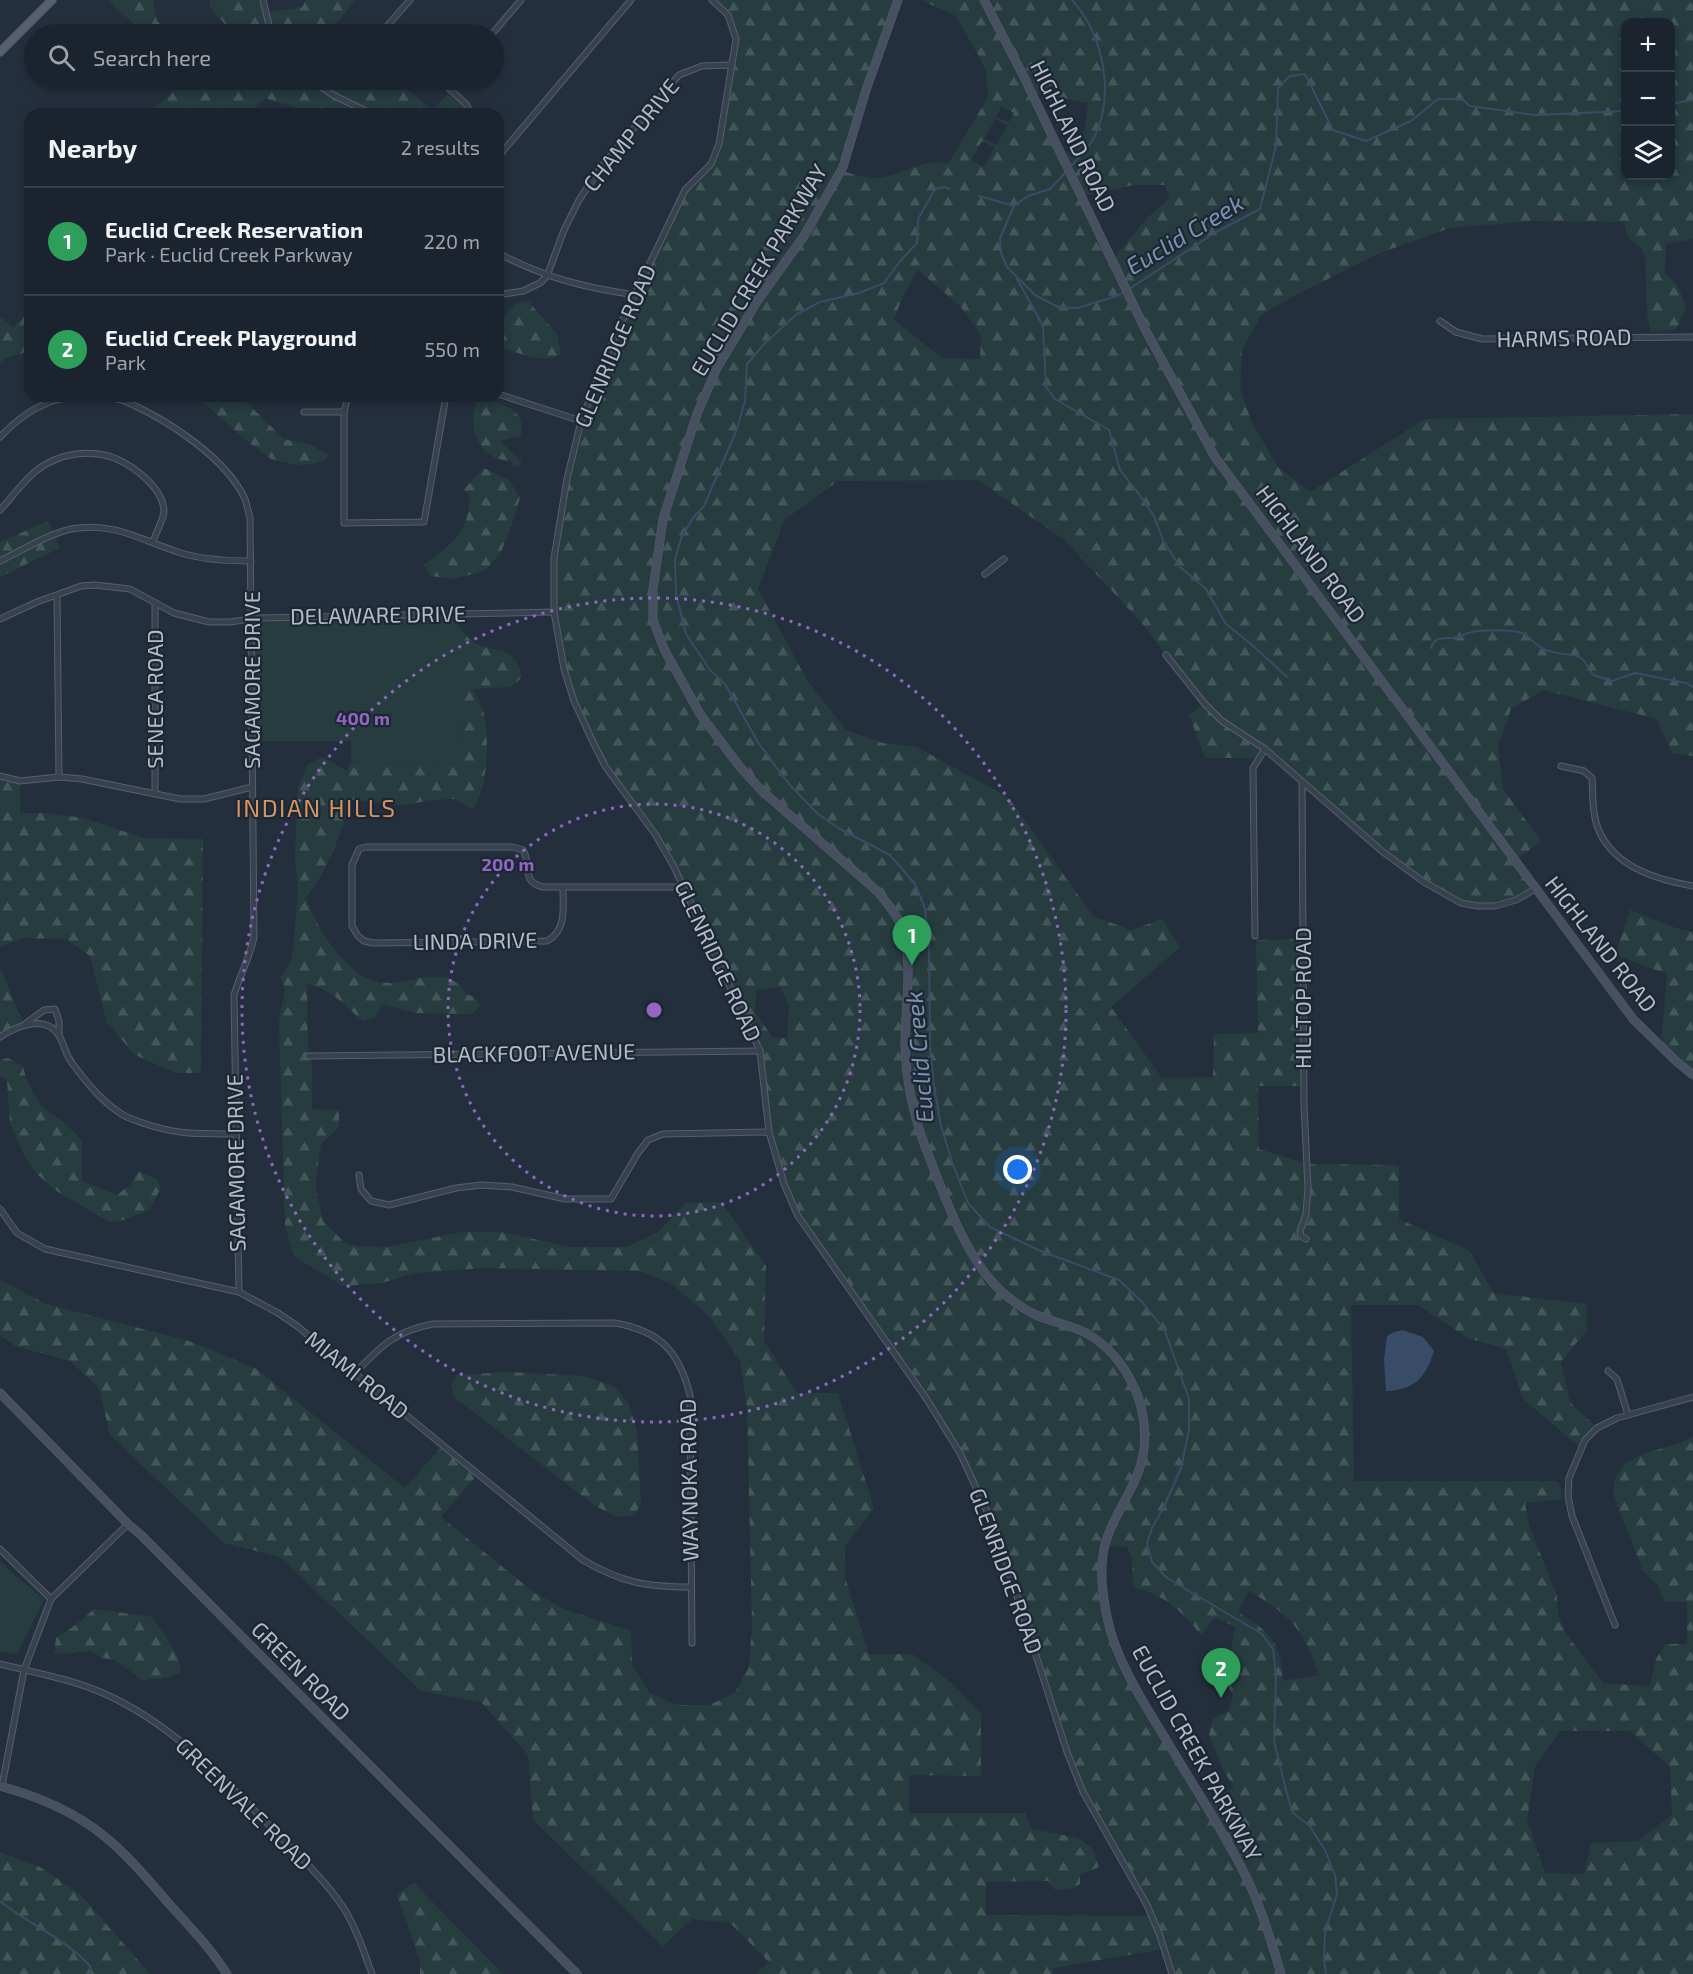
<!DOCTYPE html>
<html lang="en">
<head>
<meta charset="utf-8">
<style>
  :root { --surface:#1b232e; --page:#242b36; --text:#f1f3f6; --muted:#a0a4aa; --line:#39404a; --accent:#8ab4f8 }
  body { margin:0; font-family:"Exo 2",sans-serif; background:var(--page); color:var(--text) }
  .controls { position:absolute; right:18px; top:18px; display:grid; overflow:hidden; border-radius:12px; box-shadow:0 3px 9px #0003 }
  .controls button { width:54px; height:54px; display:grid; place-items:center; padding:0; border:0; border-bottom:2px solid var(--line); background:var(--surface); color:var(--text); font:30px sans-serif }
  .you { position:absolute; left:1018px; top:1170px; width:21px; height:21px; margin:-15px; border:4px solid #fff; border-radius:50%; background:#1a73e8; box-shadow:0 0 0 9px #1a73e833 }
  .badge { display:grid; place-items:center; width:39px; height:39px; border-radius:50%; background:var(--accent); color:#fff; font-size:20px; font-weight:700 }
  .pin { position:absolute; translate:-50% -50px; filter:drop-shadow(0 2px 3px #0008) }
  .pin::after { content:''; position:absolute; top:32px; width:21px; height:18px; background:inherit; clip-path:polygon(0 0,100% 0,50% 100%) }
  .list { margin:0; padding:0; list-style:none }
  h2 { display:flex; justify-content:space-between; align-items:center; height:78px; margin:0; padding:0 24px; font-size:26px }
  h2 small { font-size:20px; font-weight:400; color:var(--muted) }
  .list li { display:grid; grid-template-columns:39px 1fr auto; gap:18px; align-items:center; box-sizing:border-box; height:108px; padding:0 24px; border-top:2px solid var(--line) }
  .list b { display:block; font-size:22px; white-space:nowrap }
  .list p { margin:0; font-size:20px; white-space:nowrap; color:var(--muted) }
  .list em { font-size:20px; font-style:normal; color:var(--muted) }
  .icon { flex:none; width:33px; height:33px; fill:none; stroke:currentColor; stroke-width:2; stroke-linecap:round; stroke-linejoin:round }
  .map { position:relative; flex:none; width:1693px; height:1974px; overflow:hidden }
  .search { position:absolute; background:var(--surface); box-shadow:0 3px 9px #0003; left:24px; top:24px; width:480px; height:66px; display:flex; align-items:center; gap:15px; box-sizing:border-box; padding:0 21px; border-radius:33px; color:var(--muted); font-size:22px }
  .panel { position:absolute; background:var(--surface); box-shadow:0 3px 9px #0003; left:24px; top:108px; width:480px; height:294px; border-radius:18px }
  .map>svg:first-child { display:block }
</style>
</head>
<body>
<div class="map">
<svg width="1693" height="1974" viewBox="0 0 1693 1974">
  <defs>
    <pattern id="forest-firs" width="22" height="20" patternUnits="userSpaceOnUse" patternTransform="scale(1.5)"><rect width="22" height="20" fill="#263c3f"/><path d="M5 1l3.5 6h-7zM16 11l3.5 6h-7z" fill="#435659"/></pattern>
  </defs>
  <rect width="100%" height="100%" fill="#242f3e"/>
  <!-- green -->
  <g fill="#263c3f">
    <path d="M458,614L460,763L351,762V741H252L251,618Z"/>
    <path d="M0,1560L12,1573L44,1599L17,1654L0,1652Z"/>
  </g>
  <!-- forest -->
  <g fill="url(#forest-firs)" fill-rule="evenodd">
    <path d="M108,0H153L157,21L171,34H145Z"/>
    <path d="M210,0H263L265,13L302,7L306,0H356L333,27L342,34H226L230,30L210,7Z"/>
    <path d="M712,0H898L841,170C852,174 862,178 874,178C901,176 920,159 949,163L988,97L986,69L956,16L921,0H1693V239L1666,244L1665,273L1678,286L1686,307L1679,324L1674,330L1652,332C1644,321 1647,273 1645,257C1643,244 1633,245 1628,236C1626,232 1625,226 1624,222L1535,221L1450,228L1380,253L1294,296L1261,315L1242,350L1240,388L1252,423L1278,467L1310,492L1425,419L1693,414V756L1672,753L1657,719L1543,690L1511,709L1498,747L1503,789L1541,841L1515,861L1535,889L1495,906L1461,903L1383,852L1266,750L1259,758H1205L1189,715L1203,704L1141,622L1063,539L978,480L838,481L784,520L758,589L807,680L846,730L883,743L917,747L1009,798L1093,916L1131,930L1162,919L1180,947L1111,1007L1162,1078L1213,1077L1214,1034L1258,1033L1256,940L1303,939L1304,1086H1258L1259,1149L1307,1164L1399,1165V1219L1470,1251L1493,1293L1587,1304V1330L1561,1362L1570,1402L1597,1428L1581,1448L1523,1399L1506,1349L1468,1338L1418,1305H1351L1354,1481H1557L1561,1488L1562,1499L1525,1503L1529,1525L1557,1596L1558,1614L1565,1632L1603,1683L1650,1686L1656,1659L1665,1644H1687V1602H1664L1658,1585L1643,1571L1617,1505L1613,1490L1616,1477L1623,1465L1643,1454L1680,1443L1693,1436V1974H1172L1164,1949L1053,1968V1974H756L769,1962L730,1923L692,1919L663,1946L533,1820L528,1755L481,1702L421,1691L280,1557L224,1543L110,1435L99,1388L70,1361L15,1346L0,1335V1280L46,1304L189,1341L255,1368L405,1488L443,1445L478,1474L441,1517L536,1594L567,1610L631,1631L632,1664L650,1693L677,1705H709L735,1693L749,1666L752,1625L747,1408L740,1361L710,1317L673,1285L640,1271L484,1268L416,1273L382,1283L343,1286L294,1256L285,1226L279,1023L285,988L280,977L292,960L298,895L295,855L298,787L307,765L322,757L347,771L351,762L460,763L458,626C463,631 469,640 475,643C499,655 513,642 522,677L511,687L473,689C476,695 480,701 482,707C490,730 489,791 472,809L455,799L431,800L406,805L351,800C340,834 329,870 306,897C314,925 346,975 377,982C407,988 447,959 466,994C474,996 477,999 480,1006L472,1014L416,1013L381,1004L375,1018L363,1021C343,1005 334,990 307,984L308,1055L312,1056V1109L339,1110V1127L321,1144L315,1185L323,1221L347,1245L386,1247L462,1232H502L569,1247H627L658,1232L685,1203L721,1202L766,1266L764,1341L797,1393H838L874,1508L845,1546V1577L869,1654H912L953,1684L981,1713V1776L909,1775V1813H1025L1031,1829L1078,1838L1093,1849L1099,1867L1080,1875V1884L1074,1889L1055,1890L1049,1881L986,1882V1915L1152,1916L1083,1792L996,1531L960,1453L926,1398L798,1216L784,1184L769,1132L760,1050L673,865L592,740L564,669L554,612V558L567,479L581,421L597,378L685,190L711,164L716,153L736,39L728,15ZM1626,22H1670V176H1626ZM1032,92L1088,103L1085,130L1063,157ZM1001,107L1014,113L1009,122L996,117ZM995,119L1007,125L997,145L984,139ZM982,141L994,147L984,167L971,160ZM1134,185H1165L1170,198L1147,218L1113,259L1082,196ZM918,270L960,306L981,335L980,359L942,358L894,320L902,298ZM780,987L789,1006L787,1038H773L755,1012L756,990ZM1105,1546L1127,1547L1132,1558L1133,1587C1165,1595 1181,1610 1201,1635L1215,1617L1235,1627L1228,1666L1227,1684L1233,1697L1228,1712L1213,1718L1209,1735L1224,1772L1234,1787L1205,1805L1123,1663L1101,1587ZM1248,1591C1289,1613 1304,1630 1319,1675L1283,1681C1281,1643 1270,1631 1238,1612ZM1561,1731H1630L1670,1767L1672,1815L1638,1841L1591,1843L1584,1874L1545,1873L1527,1820L1535,1766Z"/>
    <path d="M185,80H396L432,110L452,90L471,114H317L265,98L248,114H150Z"/>
    <path d="M528,301L557,334L561,354C543,366 517,351 498,347V324L515,304Z"/>
    <path d="M30,310V351L5,358L0,363V316L13,327Z"/>
    <path d="M196,396H236L247,403L284,439L312,445L321,451L329,454L325,460L312,464L296,465L271,459L248,442Z"/>
    <path d="M479,398C493,402 517,406 521,422C522,426 521,432 521,436L500,441L521,461V465L513,467L512,462C505,460 494,459 489,454C472,440 469,416 479,398Z"/>
    <path d="M484,468L509,480L520,497L515,516L500,555L484,571L454,579L430,576L424,565C433,557 443,551 451,543C464,532 471,511 469,494L463,490Z"/>
    <path d="M48,521L60,548L0,577V542Z"/>
    <path d="M0,776L20,781V813H48L83,818L144,838L203,839L201,1073H176L135,1055L107,1023L90,956L66,939L23,938L0,947Z"/>
    <path d="M1630,910L1676,928L1693,932V1075L1661,1046L1667,974L1615,955Z"/>
    <path d="M0,967L24,1025L0,1037Z"/>
    <path d="M8,1058L23,1066L26,1078L40,1105L62,1121L82,1140V1181L117,1195L130,1185L139,1171L157,1179L161,1188L149,1210L124,1220L109,1222L58,1192L38,1175L25,1157L10,1124L7,1080L0,1076V1060Z"/>
    <path d="M509,1372L583,1376L614,1386L629,1404L637,1432L641,1504L634,1515L616,1517L594,1505L454,1397L451,1384L457,1375Z"/>
    <path d="M94,1609L153,1617C162,1634 180,1652 181,1672L168,1678L142,1680L115,1660L102,1658L92,1651L54,1654L56,1638L77,1624Z"/>
    <path d="M0,1852L40,1867L81,1895L150,1974H0Z"/>
    <path d="M413,1882L503,1974H420V1961L397,1895Z"/>
  </g>
  <!-- water -->
  <path fill="#394c67" d="M1403,1330L1423,1337L1434,1351C1426,1377 1415,1390 1386,1391L1384,1360L1387,1336L1394,1332Z"/>
  <g fill="none" stroke-linecap="round" stroke-linejoin="round">
    <!-- stream -->
    <g stroke="#394c67" stroke-width="2">
      <path d="M1670,104L1693,100"/>
      <path d="M1070,167C1082,155 1094,142 1099,126C1113,85 1101,32 1072,0"/>
      <path d="M1066,172L1050,189L1028,196L1014,206L1000,238L1001,253L1007,267L1035,295L1058,307L1077,308L1117,296L1124,292"/>
      <path d="M950,189L944,187L935,189L918,219L917,243L901,260L884,283L859,293L820,302L797,314L765,343L747,364L745,401L737,429L704,506L693,518L682,536L675,559L676,594L686,634L710,670L725,684L759,744L789,784L817,813L838,828L890,855L915,884L925,908L929,949L930,1048L934,1086L941,1126L953,1165L968,1203L990,1227L1038,1250L1119,1280L1143,1303L1165,1331L1189,1399V1430L1181,1468L1164,1507L1152,1528L1147,1543L1152,1562L1167,1578L1262,1634L1273,1649L1276,1676L1274,1741L1287,1794L1293,1813L1309,1825L1325,1850L1335,1875L1337,1894L1325,1932L1324,1959L1326,1974"/>
      <path d="M979,196L1014,206"/>
      <path d="M1017,279L1043,326L1046,387L1055,399L1109,430L1120,470L1136,490L1154,516L1163,540L1180,567L1206,589L1226,624L1251,644L1287,677"/>
      <path d="M1129,289L1216,232L1260,209L1276,146L1278,88L1290,76L1305,74L1333,130L1366,141L1411,121L1438,99H1462L1470,106L1535,115L1626,111"/>
      <path d="M1431,648C1435,634 1447,640 1458,637C1462,636 1466,633 1471,632C1482,630 1511,629 1522,633C1532,637 1537,650 1553,652C1579,658 1578,649 1593,675L1612,681L1635,673L1686,683L1693,687"/>
      <path d="M0,1901C29,1925 65,1938 90,1966V1974"/>
    </g>
    <!-- street casing -->
    <g stroke="#565f6c" stroke-width="7">
      <g id="street">
        <path d="M263,0L269,25L274,34"/>
        <path d="M712,0L728,15L736,39L719,144L711,164L685,190L615,336L581,421L567,479L554,558V612L564,669L574,701L592,740L605,766L655,834L673,865L760,1051L769,1132L784,1184L798,1216L926,1398L960,1453L996,1531L1067,1752L1083,1792L1147,1905L1159,1933L1172,1974"/>
        <path d="M380,34L410,0"/>
        <path d="M492,34L521,0"/>
        <path d="M311,80L333,95L372,114"/>
        <path d="M440,80L466,104L471,114"/>
        <path d="M448,86L454,80"/>
        <path d="M498,157L631,0"/>
        <path d="M498,253C546,278 582,287 635,295"/>
        <path d="M498,295L523,291L540,283L547,276L564,230L579,200L602,166L679,75L702,66L730,65"/>
        <path d="M1440,321L1456,332L1482,339L1693,337"/>
        <path d="M498,394L581,421"/>
        <path d="M102,396C111,398 121,399 129,403C169,421 226,458 245,499C247,505 248,512 250,517L254,937C250,957 240,975 234,995L239,1292"/>
        <path d="M348,396L344,412V523L424,522L446,396"/>
        <path d="M304,412H344"/>
        <path d="M0,437C22,414 45,399 77,396"/>
        <path d="M0,510C15,494 30,471 50,462C66,454 86,451 104,455C126,459 164,486 164,512C163,521 156,532 153,542"/>
        <path d="M0,561C23,550 46,535 71,529C112,521 141,540 178,552C201,560 227,561 251,561"/>
        <path d="M985,574L1004,559"/>
        <path d="M57,596L59,777"/>
        <path d="M0,619L37,602L81,586L95,585L130,589L174,613L209,622H230L258,618L554,612"/>
        <path d="M1166,655L1204,703L1222,721L1265,749L1383,852L1424,882L1461,903L1478,906H1495L1516,900L1535,889"/>
        <path d="M1561,766L1584,771L1592,778C1593,796 1592,817 1600,833C1617,868 1658,880 1693,886"/>
        <path d="M0,776L20,781L59,777L82,779L180,799H204L252,787"/>
        <path d="M1302,783L1304,1105L1308,1188L1306,1214L1300,1231L1301,1236L1306,1239"/>
        <path d="M155,794V603"/>
        <path d="M563,888C563,908 567,930 547,941L373,943L364,941L358,936L352,926V865L359,849L366,847H513L523,850C533,867 520,881 543,887H682"/>
        <path d="M1255,936L1253,768L1265,749"/>
        <path d="M25,1024L44,1010L55,1009L59,1021V1035"/>
        <path d="M0,1037C15,1027 44,1014 58,1034C64,1043 65,1054 72,1063C86,1082 102,1102 123,1115C128,1118 135,1120 140,1122C175,1135 199,1134 235,1134"/>
        <path d="M308,1056L760,1051"/>
        <path d="M359,1175L361,1189L371,1201L389,1205L456,1188L481,1185L512,1187L565,1199H611L638,1153L648,1140L663,1134L769,1132"/>
        <path d="M0,1209L17,1233L45,1249L239,1292L278,1313L297,1326L583,1560C622,1583 647,1587 691,1587"/>
        <path d="M1608,1371L1617,1379L1628,1415"/>
        <path d="M355,1373C381,1346 395,1331 433,1324L615,1323C660,1331 679,1351 690,1395L692,1643"/>
        <path d="M0,1549L51,1599"/>
        <path d="M1615,1625L1572,1516L1568,1496L1569,1478L1585,1440L1597,1428L1617,1418L1693,1397"/>
        <path d="M0,1664C35,1673 72,1679 105,1694C170,1723 218,1774 267,1823C293,1850 322,1876 343,1907C356,1927 364,1952 372,1974"/>
        <path d="M2,1786L24,1670L51,1599L128,1524"/>
      </g>
    </g>
    <!-- secondary casing -->
    <g stroke="#565f6c" stroke-width="9">
      <g id="secondary">
        <path d="M898,0L866,90L843,167L804,236L758,300L717,368L697,414L663,519L653,589V620L664,649L700,714L740,767L763,792L877,891C886,902 896,912 901,926C914,957 905,1010 905,1044C906,1083 915,1123 930,1159C946,1201 967,1259 1000,1290C1008,1298 1020,1306 1030,1312C1048,1322 1070,1324 1088,1334C1108,1346 1123,1364 1133,1385C1145,1409 1149,1443 1139,1470C1129,1499 1107,1524 1103,1555C1100,1576 1103,1596 1107,1617C1116,1663 1149,1711 1173,1751C1195,1788 1219,1825 1239,1863C1258,1897 1270,1937 1281,1974"/>
        <path d="M984,0L1024,77L1146,331L1215,457L1633,1019L1677,1062L1693,1075"/>
        <path d="M0,1393L128,1524L141,1535L577,1974"/>
        <path d="M0,1786C37,1796 74,1811 104,1836C129,1856 150,1882 171,1906C191,1928 211,1949 227,1974"/>
      </g>
    </g>
    <!-- primary casing -->
    <g stroke="#414a57" stroke-width="10">
      <path id="primary" d="M0,52L52,0"/>
    </g>
    <!-- street -->
    <use href="#street" stroke="#38414e" stroke-width="5"/>
    <!-- secondary -->
    <use href="#secondary" stroke="#465061" stroke-width="8"/>
    <!-- primary -->
    <use href="#primary" stroke="#56606e" stroke-width="8"/>
  </g>
  <!-- distance rings -->
  <g fill="none" stroke="#9266c3" stroke-width="3" stroke-dasharray="3 6">
    <circle cx="654" cy="1010" r="206"/>
    <circle cx="654" cy="1010" r="412"/>
  </g>
  <g text-anchor="middle" stroke-width="4.5" stroke-linejoin="round" paint-order="stroke">
    <!-- street labels -->
    <g font-size="22" fill="#b4bcc9" stroke="#1d2633">
      <text transform="translate(631 135) rotate(-51)" y="8">CHAMP DRIVE</text>
      <text transform="translate(1073 136) rotate(64)" y="8">HIGHLAND ROAD</text>
      <text transform="translate(759 270) rotate(-59)" y="8">EUCLID CREEK PARKWAY</text>
      <text transform="translate(1564 338) rotate(-1)" y="8">HARMS ROAD</text>
      <text transform="translate(615 346) rotate(-67)" y="8">GLENRIDGE ROAD</text>
      <text transform="translate(1311 554) rotate(53)" y="8">HIGHLAND ROAD</text>
      <text transform="translate(378 615) rotate(-1)" y="8">DELAWARE DRIVE</text>
      <text transform="translate(252 680) rotate(-90)" y="8">SAGAMORE DRIVE</text>
      <text transform="translate(155 699) rotate(-90)" y="8">SENECA ROAD</text>
      <text transform="translate(475 941) rotate(-1)" y="8">LINDA DRIVE</text>
      <text transform="translate(1601 944) rotate(52)" y="8">HIGHLAND ROAD</text>
      <text transform="translate(718 961) rotate(65)" y="8">GLENRIDGE ROAD</text>
      <text transform="translate(1303 998) rotate(-90)" y="8">HILLTOP ROAD</text>
      <text transform="translate(534 1053) rotate(-1)" y="8">BLACKFOOT AVENUE</text>
      <text transform="translate(236 1163) rotate(-91)" y="8">SAGAMORE DRIVE</text>
      <text transform="translate(357 1375) rotate(39)" y="8">MIAMI ROAD</text>
      <text transform="translate(689 1480) rotate(-91)" y="8">WAYNOKA ROAD</text>
      <text transform="translate(1006 1571) rotate(70)" y="8">GLENRIDGE ROAD</text>
      <text transform="translate(301 1671) rotate(45)" y="8">GREEN ROAD</text>
      <text transform="translate(1197 1753) rotate(61)" y="8">EUCLID CREEK PARKWAY</text>
      <text transform="translate(244 1804) rotate(44)" y="8">GREENVALE ROAD</text>
    </g>
    <!-- water labels -->
    <g font-size="24" font-style="italic" fill="#7c92b1" stroke="#1d2633">
      <text transform="translate(1185 235) rotate(-31)" y="8">Euclid Creek</text>
      <text transform="translate(920 1057) rotate(-95)" y="8">Euclid Creek</text>
    </g>
    <!-- neighbourhood labels -->
    <g font-size="24" letter-spacing="1.5" fill="#d59563" stroke="#1d2633">
      <text x="316" y="817">INDIAN HILLS</text>
    </g>
  </g>
  <circle cx="654" cy="1010" r="9" fill="#9266c3" stroke="#1d2633" stroke-width="3"/>
  <g font-size="18" text-anchor="middle" font-weight="bold" fill="#9266c3" stroke="#1d2633" stroke-width="4.5" stroke-linejoin="round" paint-order="stroke">
    <text x="363" y="725">400 m</text>
    <text x="508" y="871">200 m</text>
  </g>
</svg>
<div class="controls">
<button>+</button>
<button>−</button>
<button><svg class="icon" aria-label="layers" viewBox="0 0 24 24"><path d="M12 4l9 5-9 5-9-5zM3 14l9 5 9-5"/></svg></button>
</div>
<div class="you"></div>
<div class="pin badge" style="left:912px;top:965px;background:#2e9e5b">1</div>
<div class="pin badge" style="left:1221px;top:1698px;background:#2e9e5b">2</div>
<div class="search"><svg class="icon" aria-label="search" viewBox="0 0 24 24"><circle cx="10" cy="10" r="6"/><path d="M15 15l6 6"/></svg>Search here</div>
<section class="panel">
<h2>Nearby<small>2 results</small></h2>
<ul class="list">
<li><span class="badge" style="background:#2e9e5b">1</span><div><b>Euclid Creek Reservation</b><p>Park · Euclid Creek Parkway</p></div><em>220 m</em></li>
<li><span class="badge" style="background:#2e9e5b">2</span><div><b>Euclid Creek Playground</b><p>Park</p></div><em>550 m</em></li>
</ul>
</section>
</div>
</body>
</html>
